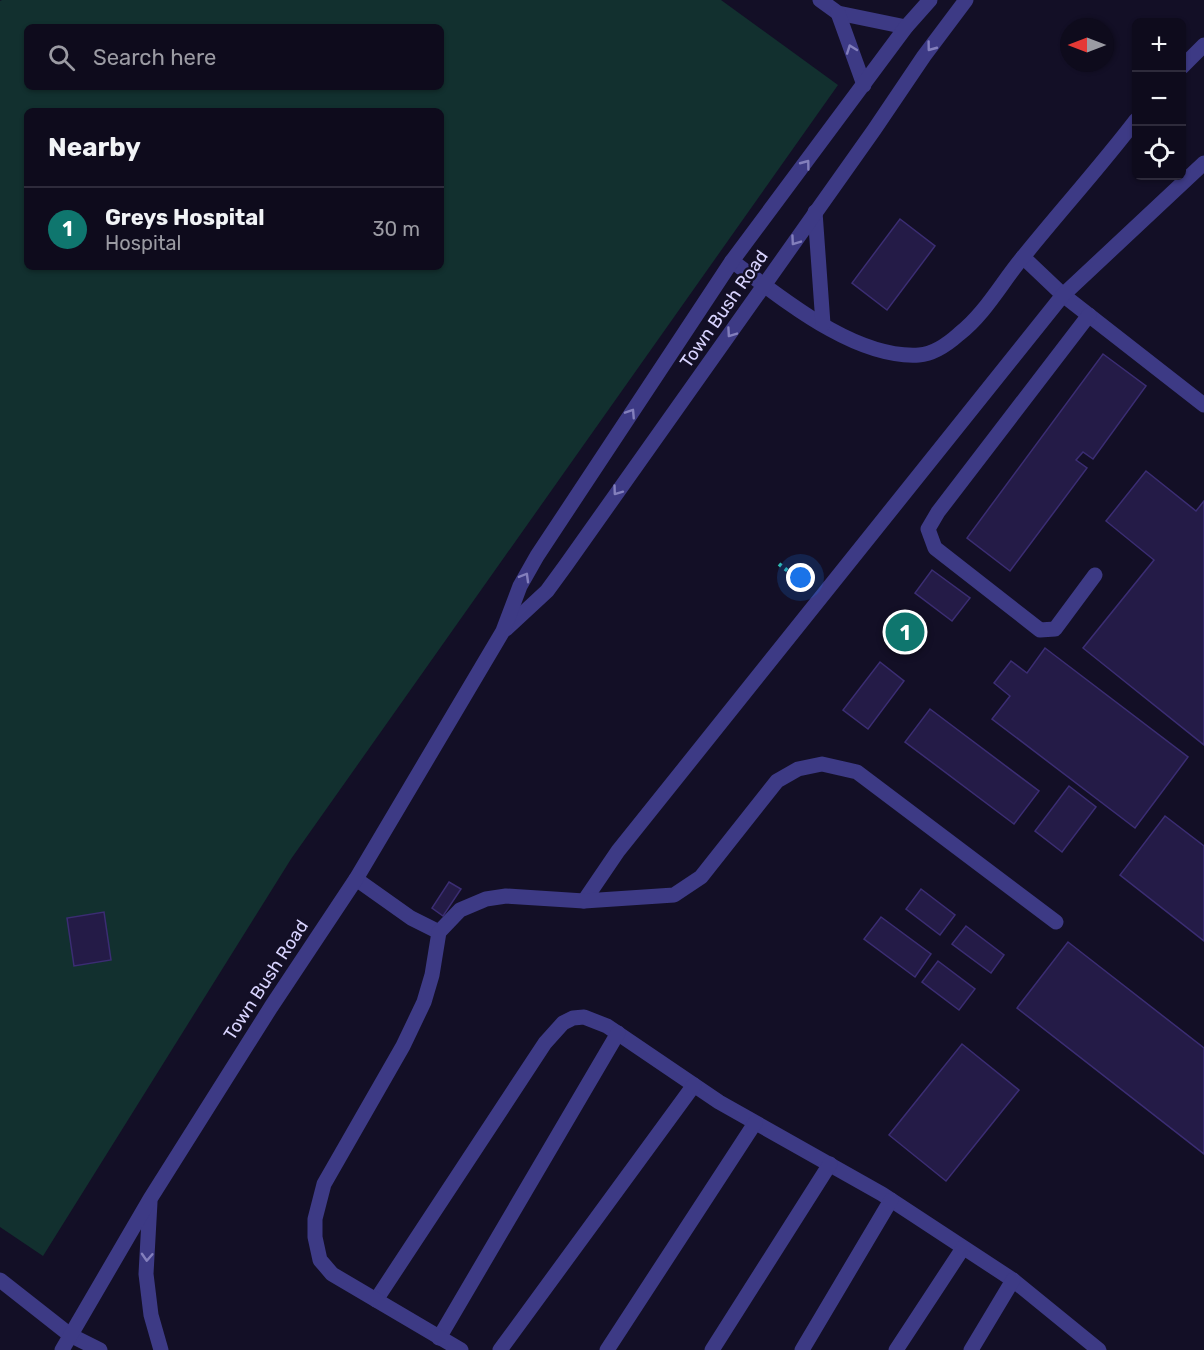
<!DOCTYPE html>
<html lang="en">
<head>
<meta charset="utf-8">
<style>
  :root { --surface:#0e0b1c; --page:#171425; --text:#f1f3f6; --muted:#9b9ba3; --line:#2e2b3b; --accent:#0f766e }
  body { margin:0; font-family:Rubik,sans-serif; background:var(--page); color:var(--text) }
  .controls { position:absolute; right:18px; top:18px; display:grid; overflow:hidden; border-radius:9px; box-shadow:0 2px 4px #0004 }
  .controls button { width:54px; height:54px; display:grid; place-items:center; padding:0; border:0; border-bottom:2px solid var(--line); background:var(--surface); color:var(--text); font:30px sans-serif }
  .compass { position:absolute; left:1060px; top:18px; width:54px; height:54px; border-radius:50%; background:var(--surface); box-shadow:0 2px 4px #0004; rotate:270deg }
  .you { position:absolute; left:801px; top:578px; width:21px; height:21px; margin:-15px; border:4px solid #fff; border-radius:50%; background:#1a73e8; box-shadow:0 0 0 9px #1a73e833 }
  .badge { display:grid; place-items:center; width:39px; height:39px; border-radius:50%; background:var(--accent); color:#fff; font-size:20px; font-weight:700 }
  .pin { position:absolute; translate:-50% -50%; border:3px solid #fff; box-shadow:0 2px 6px #0006 }
  .list { margin:0; padding:0; list-style:none }
  h2 { display:flex; justify-content:space-between; align-items:center; height:78px; margin:0; padding:0 24px; font-size:26px }
  h2 small { font-size:20px; font-weight:400; color:var(--muted) }
  .list li { display:grid; grid-template-columns:39px 1fr auto; gap:18px; align-items:center; box-sizing:border-box; height:84px; padding:0 24px; border-top:2px solid var(--line) }
  .list b { display:block; font-size:22px; white-space:nowrap }
  .list p { margin:0; font-size:20px; white-space:nowrap; color:var(--muted) }
  .list em { font-size:20px; font-style:normal; color:var(--muted) }
  .icon { flex:none; width:33px; height:33px; fill:none; stroke:currentColor; stroke-width:2; stroke-linecap:round; stroke-linejoin:round }
  .map { position:relative; flex:none; width:1204px; height:1350px; overflow:hidden }
  .search { position:absolute; background:var(--surface); box-shadow:0 2px 4px #0004; left:24px; top:24px; width:420px; height:66px; display:flex; align-items:center; gap:15px; box-sizing:border-box; padding:0 21px; border-radius:9px; color:var(--muted); font-size:22px }
  .panel { position:absolute; background:var(--surface); box-shadow:0 2px 4px #0004; left:24px; top:108px; width:420px; height:162px; border-radius:9px }
  .map>svg:first-child { display:block }
</style>
</head>
<body>
<div class="map">
<svg width="1204" height="1350" viewBox="0 0 1204 1350">
  <rect width="100%" height="100%" fill="#130f26"/>
  <!-- green -->
  <path fill="#12302f" fill-rule="evenodd" d="M2,0H721L838,85L291,859L43,1256L0,1227V1ZM27,27H441V87H27ZM27,111H441V267H27Z"/>
  <!-- building -->
  <g fill="#241b47" stroke="#3b2d73" stroke-width="1.5">
    <path d="M900,219L935,246L887,310L852,283Z"/>
    <path d="M1103,354L1146,386L1093,459L1083,452L1076,460L1087,468L1010,571L967,538Z"/>
    <path d="M1146,471L1196,511L1204,501V745L1083,648L1154,560L1106,521Z"/>
    <path d="M932,570L970,598L952,621L915,593Z"/>
    <path d="M1045,648L1188,757L1135,828L992,719L1010,696L994,683L1011,661L1027,673Z"/>
    <path d="M880,662L904,681L868,729L843,710Z"/>
    <path d="M930,709L1039,791L1014,824L905,742Z"/>
    <path d="M1069,786L1096,807L1062,852L1035,831Z"/>
    <path d="M1165,816L1204,846V941L1120,875Z"/>
    <path d="M449,882L461,889L443,916L432,908Z"/>
    <path d="M921,889L955,915L940,935L906,909Z"/>
    <path d="M104,912L111,960L74,966L67,918Z"/>
    <path d="M881,917L931,954L915,977L864,939Z"/>
    <path d="M966,926L1004,955L991,973L952,944Z"/>
    <path d="M1068,942L1204,1048V1154L1017,1008Z"/>
    <path d="M938,961L975,989L959,1010L922,982Z"/>
    <path d="M962,1044L1019,1090L946,1181L889,1135Z"/>
  </g>
  <g fill="none" stroke-linecap="round" stroke-linejoin="round">
    <!-- path -->
    <path stroke="#2fb8b0" stroke-width="4" stroke-dasharray="3 4.5" stroke-linecap="butt" d="M779,564L807,586"/>
    <!-- service -->
    <g stroke="#3d3a85" stroke-width="15">
      <path d="M1182,67L1204,45"/>
      <path d="M1023,257L1063,295L1204,405"/>
      <path d="M732,261C782,298 854,359 919,355C934,354 949,343 959,334C985,314 1002,282 1023,257C1060,211 1100,167 1136,120"/>
      <path d="M1089,315L938,512L928,529L935,548L1040,630L1055,629L1095,575"/>
      <path d="M356,879L411,918L439,932"/>
      <path d="M584,901L618,851L1063,295L1204,163"/>
      <path d="M376,1300L545,1043L563,1023L573,1018L584,1017L607,1026L719,1102L882,1194L1013,1280L1099,1350"/>
      <path d="M439,1338L618,1033"/>
      <path d="M461,1350L332,1274L320,1260L315,1237V1219L324,1184L403,1046L424,1002L432,975L439,932L460,910L486,899L506,896L584,901L674,895L701,877L777,781L798,769L822,764L857,772L1056,922"/>
      <path d="M500,1350L694,1085"/>
      <path d="M607,1350L755,1123"/>
      <path d="M712,1350L830,1164"/>
      <path d="M802,1350L891,1200"/>
      <path d="M896,1350L963,1248"/>
      <path d="M971,1350L1013,1280"/>
    </g>
    <!-- minor -->
    <g stroke="#3d3a85" stroke-width="15">
      <path d="M820,0L838,13L906,27"/>
      <path d="M838,13L864,85"/>
    </g>
    <!-- tertiary -->
    <g stroke="#3d3a85" stroke-width="15">
      <path d="M815,212L823,324"/>
      <path d="M506,629L547,591L566,565L874,130L924,56L966,0"/>
      <path d="M150,1202L146,1274L151,1315L161,1350"/>
      <path d="M0,1280L70,1335L100,1350"/>
      <path d="M62,1350L150,1199L271,1007L356,879L503,631L520,586L537,556L732,261L906,27L930,0"/>
    </g>
  </g>
  <!-- one-way arrows -->
  <defs><path id="oneway-chevron" d="M-2-3.5L2.5 0L-2 3.5" fill="none" stroke-width="1.6" stroke-linecap="round" stroke-linejoin="round" transform="scale(1.5)"/></defs>
  <g stroke="#837fbc">
    <use href="#oneway-chevron" transform="translate(931 47) rotate(127)"/>
    <use href="#oneway-chevron" transform="translate(851 49) rotate(-110)"/>
    <use href="#oneway-chevron" transform="translate(806 164) rotate(-53)"/>
    <use href="#oneway-chevron" transform="translate(795 241) rotate(125)"/>
    <use href="#oneway-chevron" transform="translate(731 333) rotate(125)"/>
    <use href="#oneway-chevron" transform="translate(631 413) rotate(-57)"/>
    <use href="#oneway-chevron" transform="translate(617 491) rotate(126)"/>
    <use href="#oneway-chevron" transform="translate(525 577) rotate(-60)"/>
    <use href="#oneway-chevron" transform="translate(147 1257) rotate(93)"/>
  </g>
  <g text-anchor="middle" stroke-width="5" stroke-linejoin="round" paint-order="stroke">
    <!-- street labels -->
    <g font-size="18" fill="#d9d4ff" stroke="#130f26">
      <text transform="translate(724 309) rotate(-55)" y="6">Town Bush Road</text>
      <text transform="translate(266 980) rotate(-57)" y="6">Town Bush Road</text>
    </g>
  </g>
</svg>
<div class="controls">
<button>+</button>
<button>−</button>
<button><svg class="icon" aria-label="locate" viewBox="0 0 24 24"><circle cx="12" cy="12" r="6"/><path d="M12 2v4M12 18v4M2 12h4M18 12h4"/></svg></button>
</div>
<svg class="compass" viewBox="-18 -18 36 36"><path d="M0-13l5 13h-10z" fill="#e53935"/><path d="M0 13l5-13h-10z" fill="#9b9ba3"/></svg>
<div class="you"></div>
<div class="pin badge" style="left:905px;top:632px">1</div>
<div class="search"><svg class="icon" aria-label="search" viewBox="0 0 24 24"><circle cx="10" cy="10" r="6"/><path d="M15 15l6 6"/></svg>Search here</div>
<section class="panel">
<h2>Nearby<small></small></h2>
<ul class="list">
<li><span class="badge">1</span><div><b>Greys Hospital</b><p>Hospital</p></div><em>30 m</em></li>
</ul>
</section>
</div>
</body>
</html>
